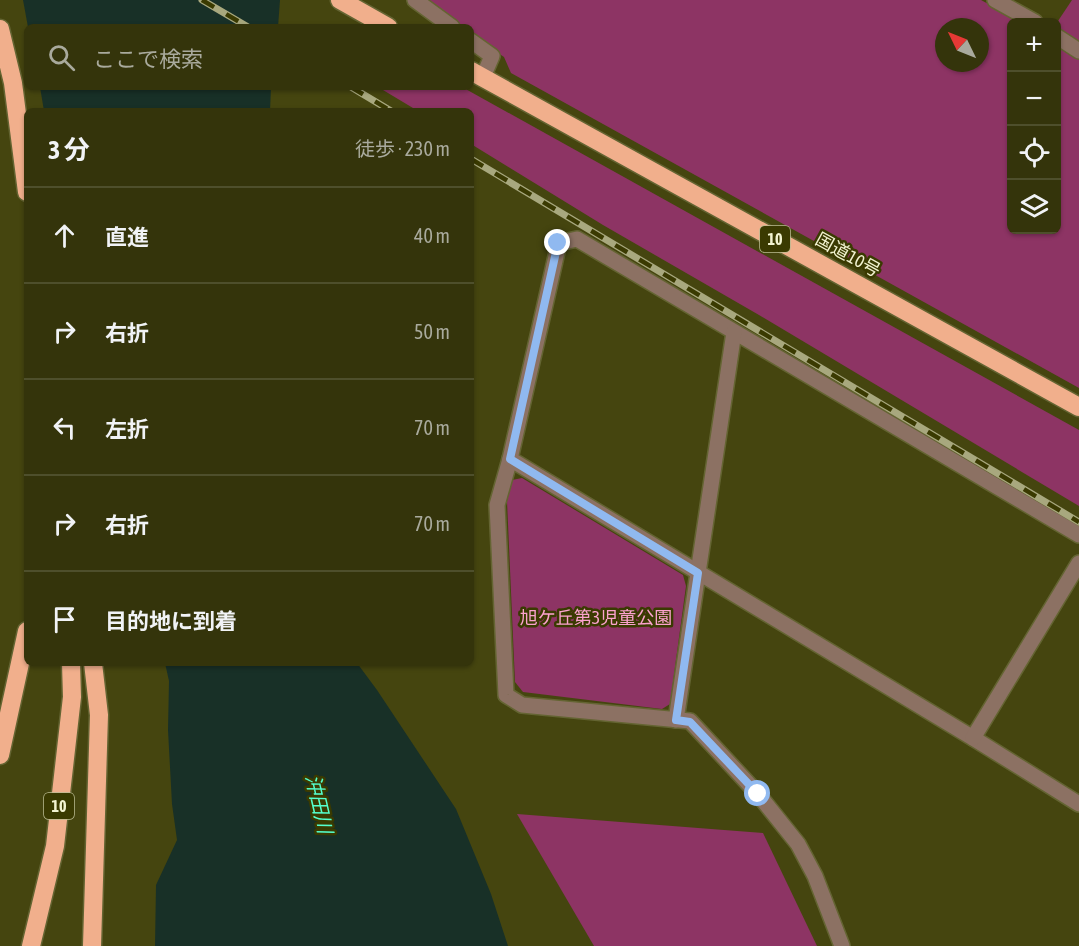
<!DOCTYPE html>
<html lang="ja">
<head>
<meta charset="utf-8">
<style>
  :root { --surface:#34340b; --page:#3c3c14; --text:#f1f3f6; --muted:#a9aa9d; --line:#4e4f2c }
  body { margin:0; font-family:"Asap Condensed","Noto Sans JP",sans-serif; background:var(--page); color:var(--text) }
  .controls { position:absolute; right:18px; top:18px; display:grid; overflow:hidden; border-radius:9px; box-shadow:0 2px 4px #0004 }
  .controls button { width:54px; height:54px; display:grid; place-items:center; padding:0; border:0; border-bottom:2px solid var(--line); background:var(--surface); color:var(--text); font:30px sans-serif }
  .compass { position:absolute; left:935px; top:18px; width:54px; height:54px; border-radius:50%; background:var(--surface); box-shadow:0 2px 4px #0004; rotate:313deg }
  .stop { position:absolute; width:18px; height:18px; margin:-14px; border:4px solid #90b9f0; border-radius:50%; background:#fff }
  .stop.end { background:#90b9f0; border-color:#fff; box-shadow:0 2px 6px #0008 }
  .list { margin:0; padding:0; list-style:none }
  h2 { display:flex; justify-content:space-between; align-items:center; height:78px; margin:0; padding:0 24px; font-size:26px }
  h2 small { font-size:20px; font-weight:400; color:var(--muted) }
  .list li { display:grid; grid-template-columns:39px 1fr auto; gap:18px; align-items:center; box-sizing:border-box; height:96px; padding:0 24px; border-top:2px solid var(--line) }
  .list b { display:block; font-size:22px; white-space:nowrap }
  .list em { font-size:20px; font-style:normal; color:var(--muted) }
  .icon { flex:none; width:33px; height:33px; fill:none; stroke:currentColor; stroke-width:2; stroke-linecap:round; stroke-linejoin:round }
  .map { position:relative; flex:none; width:1079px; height:946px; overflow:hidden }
  .search { position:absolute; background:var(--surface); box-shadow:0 2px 4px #0004; left:24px; top:24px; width:450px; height:66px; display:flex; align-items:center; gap:15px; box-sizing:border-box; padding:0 21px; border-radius:9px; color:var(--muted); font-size:22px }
  .panel { position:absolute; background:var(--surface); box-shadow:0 2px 4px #0004; left:24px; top:108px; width:450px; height:558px; border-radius:9px }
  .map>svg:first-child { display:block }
</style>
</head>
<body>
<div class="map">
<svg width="1079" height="946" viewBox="0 0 1079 946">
  <rect width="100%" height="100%" fill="#45450f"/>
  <!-- green -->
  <g fill="#8d3464" fill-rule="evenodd">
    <path d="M420,0H981L1021,22H1012V230H1056L1057,44L1079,59V388L511,73L504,57L471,35V27H460ZM944,27H980V63H944Z"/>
    <path d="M1072,0H1079V43L1057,28L1056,24Z"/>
    <path d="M378,87H462L1079,430V506L759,315L603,225L471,144V111H418Z"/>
    <path d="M522,478L683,575L686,586L670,704L662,709L523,692L515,682L507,501L512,480Z"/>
    <path d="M517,814L763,833L817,946H594Z"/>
  </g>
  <!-- water -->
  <g fill="#183027">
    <path d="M23,0H280L278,27H28Z"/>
    <path d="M40,87H271L270,111H44Z"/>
    <path d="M165,663H357L377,690L456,809L491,894L508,946H155L156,885L177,840L172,804L168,730L169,681Z"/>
  </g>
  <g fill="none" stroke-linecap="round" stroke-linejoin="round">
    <!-- minor casing -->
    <g stroke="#646432" stroke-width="18">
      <g id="minor">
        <path d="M415,0L452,27"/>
        <path d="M995,0L1035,22"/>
        <path d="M1056,36L1079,51"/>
        <path d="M471,41L492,56L483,77"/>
        <path d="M510,459L497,505L506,695L522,705L690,721L758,794L798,844L815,876L842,946"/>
        <path d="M1079,535L577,239L559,243L510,459L973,738L1079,804"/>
        <path d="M676,720L734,332"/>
        <path d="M973,738L1079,563"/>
      </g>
    </g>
    <!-- highway casing -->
    <g stroke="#646432" stroke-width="21">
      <g id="highway">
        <path d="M340,0L388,27"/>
        <path d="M0,29L13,83L27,192"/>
        <path d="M471,71L1079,407"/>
        <path d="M0,755L27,631"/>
        <path d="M31,946L55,846L72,697L71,663"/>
        <path d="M92,946L99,715L93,663"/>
      </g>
    </g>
    <!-- minor -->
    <use href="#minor" stroke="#8c7163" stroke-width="15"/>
    <!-- highway -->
    <use href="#highway" stroke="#f1af8c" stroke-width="18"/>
    <!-- rail casing -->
    <g stroke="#a8a87e" stroke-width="7">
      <g id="rail">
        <path d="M202,0L248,27"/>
        <path d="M351,87L391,111"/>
        <path d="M471,159L1079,522"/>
      </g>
    </g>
    <!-- rail -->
    <use href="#rail" stroke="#3a3a01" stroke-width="4.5" stroke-dasharray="14" stroke-linecap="butt"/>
  </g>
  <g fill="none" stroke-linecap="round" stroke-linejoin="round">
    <!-- route -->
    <path stroke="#90b9f0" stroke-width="8" d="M558,243L510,459L698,573L676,720L690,722L758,794"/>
  </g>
  <g text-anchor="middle" stroke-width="5" stroke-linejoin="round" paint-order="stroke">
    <!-- shield labels -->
    <g fill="#3a3a01" stroke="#bbbc93" stroke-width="1.5">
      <rect x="760" y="226" width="30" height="26" rx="4.5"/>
      <rect x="44" y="793" width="30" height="26" rx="4.5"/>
    </g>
    <g font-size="16" font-weight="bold" fill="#f2f3d1">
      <text x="775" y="245">10</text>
      <text x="59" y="812">10</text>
    </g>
    <!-- street labels -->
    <g font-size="18" fill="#f2f3d1" stroke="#3a3a01">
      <text transform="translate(848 255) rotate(29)" y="6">国道10号</text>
    </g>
    <!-- park labels -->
    <g font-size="18" fill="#fba2ce" stroke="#3a3a01">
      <text x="596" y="624">旭ケ丘第3児童公園</text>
    </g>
    <!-- water labels -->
    <g font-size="20" font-style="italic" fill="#54ffcd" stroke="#3a3a01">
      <text transform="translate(319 804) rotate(77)" y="7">沖田川</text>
    </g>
  </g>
</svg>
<div class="controls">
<button>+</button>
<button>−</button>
<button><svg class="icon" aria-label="locate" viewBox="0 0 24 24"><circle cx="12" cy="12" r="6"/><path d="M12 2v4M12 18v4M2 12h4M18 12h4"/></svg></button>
<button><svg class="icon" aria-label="layers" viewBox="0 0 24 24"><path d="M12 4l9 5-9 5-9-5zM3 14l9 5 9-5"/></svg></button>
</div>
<svg class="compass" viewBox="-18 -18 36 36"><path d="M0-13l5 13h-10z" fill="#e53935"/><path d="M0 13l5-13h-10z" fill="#a9aa9d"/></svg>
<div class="stop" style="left:758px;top:794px"></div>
<div class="stop end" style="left:558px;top:243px"></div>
<div class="search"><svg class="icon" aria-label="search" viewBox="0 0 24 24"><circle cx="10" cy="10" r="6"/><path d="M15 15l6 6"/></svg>ここで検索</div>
<section class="panel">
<h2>3 分<small>徒歩 · 230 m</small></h2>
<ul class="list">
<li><svg class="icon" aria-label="ahead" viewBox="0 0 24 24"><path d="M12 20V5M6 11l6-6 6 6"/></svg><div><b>直進</b></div><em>40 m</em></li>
<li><svg class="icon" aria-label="right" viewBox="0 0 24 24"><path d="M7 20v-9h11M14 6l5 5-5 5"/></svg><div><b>右折</b></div><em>50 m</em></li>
<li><svg class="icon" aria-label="left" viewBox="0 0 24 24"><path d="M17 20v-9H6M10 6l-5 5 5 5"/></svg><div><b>左折</b></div><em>70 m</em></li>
<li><svg class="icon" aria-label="right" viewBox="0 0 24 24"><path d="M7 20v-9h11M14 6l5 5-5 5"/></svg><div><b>右折</b></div><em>70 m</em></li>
<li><svg class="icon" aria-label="arrive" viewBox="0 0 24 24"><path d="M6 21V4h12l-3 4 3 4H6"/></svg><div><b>目的地に到着</b></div></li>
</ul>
</section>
</div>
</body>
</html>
